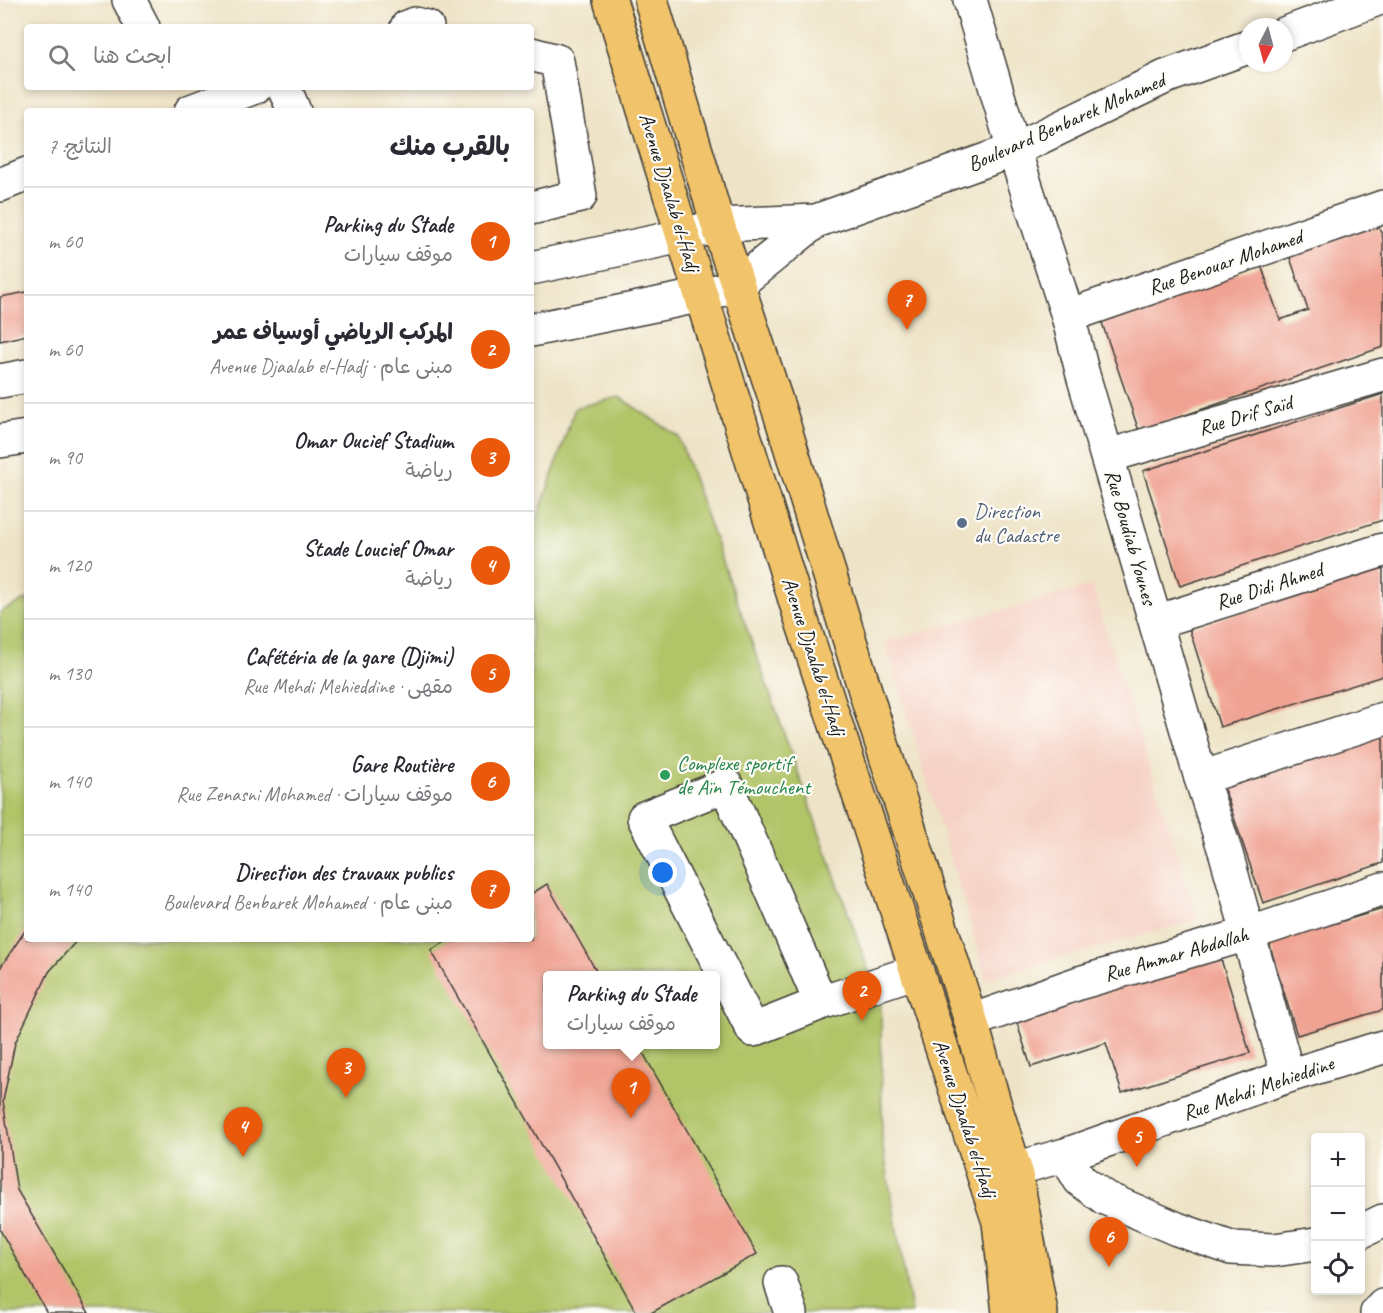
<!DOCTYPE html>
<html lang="ar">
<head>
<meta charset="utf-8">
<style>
  :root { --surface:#fff; --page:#f2f2f3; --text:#2b2b33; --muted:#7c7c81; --line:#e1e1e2; --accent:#ea580c }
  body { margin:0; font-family:Caveat,"Playpen Sans Arabic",sans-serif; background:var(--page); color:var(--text); direction:rtl }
  .controls { position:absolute; right:18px; bottom:18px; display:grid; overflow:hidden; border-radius:6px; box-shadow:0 3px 9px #0003 }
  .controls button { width:54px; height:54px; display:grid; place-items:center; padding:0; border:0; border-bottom:2px solid var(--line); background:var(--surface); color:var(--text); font:30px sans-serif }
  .compass { position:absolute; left:1239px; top:18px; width:54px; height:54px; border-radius:50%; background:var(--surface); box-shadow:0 3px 9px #0003; rotate:186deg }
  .you { position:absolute; left:663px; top:873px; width:21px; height:21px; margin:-15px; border:4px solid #fff; border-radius:50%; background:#1a73e8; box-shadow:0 0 0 9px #1a73e833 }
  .badge { display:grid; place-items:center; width:39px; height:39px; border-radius:50%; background:var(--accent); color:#fff; font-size:20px; font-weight:700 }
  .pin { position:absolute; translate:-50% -50px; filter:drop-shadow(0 2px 3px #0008) }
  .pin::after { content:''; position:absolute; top:32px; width:21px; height:18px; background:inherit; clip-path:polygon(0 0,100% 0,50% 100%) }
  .popup { position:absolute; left:543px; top:971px; width:177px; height:78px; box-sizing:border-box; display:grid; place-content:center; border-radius:6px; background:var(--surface); filter:drop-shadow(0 2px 4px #0005); font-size:20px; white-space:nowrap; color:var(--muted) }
  .popup b { font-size:22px; color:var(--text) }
  .popup::after { content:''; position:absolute; left:50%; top:100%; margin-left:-12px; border:12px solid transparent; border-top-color:var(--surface) }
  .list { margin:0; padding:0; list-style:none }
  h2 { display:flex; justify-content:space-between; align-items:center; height:78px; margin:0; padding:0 24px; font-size:26px }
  h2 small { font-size:20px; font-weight:400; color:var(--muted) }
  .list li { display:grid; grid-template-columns:39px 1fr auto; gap:18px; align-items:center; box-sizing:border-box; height:108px; padding:0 24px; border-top:2px solid var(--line) }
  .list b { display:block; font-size:22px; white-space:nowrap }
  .list p { margin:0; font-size:20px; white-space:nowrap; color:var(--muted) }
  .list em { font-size:20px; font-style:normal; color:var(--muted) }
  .icon { flex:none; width:33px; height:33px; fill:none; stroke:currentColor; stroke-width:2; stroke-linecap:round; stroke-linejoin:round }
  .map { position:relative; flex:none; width:1383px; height:1313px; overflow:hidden; direction:ltr }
  .search { position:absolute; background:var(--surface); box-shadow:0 3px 9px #0003; left:24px; top:24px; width:510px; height:66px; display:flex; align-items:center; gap:15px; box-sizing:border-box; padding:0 21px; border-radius:6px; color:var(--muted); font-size:22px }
  .panel { position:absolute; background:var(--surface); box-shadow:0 3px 9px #0003; left:24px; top:108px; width:510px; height:834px; border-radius:6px; direction:rtl }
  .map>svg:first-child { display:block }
</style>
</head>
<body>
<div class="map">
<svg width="1383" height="1313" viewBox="0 0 1383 1313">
  <rect width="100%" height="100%" fill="#fdfcf7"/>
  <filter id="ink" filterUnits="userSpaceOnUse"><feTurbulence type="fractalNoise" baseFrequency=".0167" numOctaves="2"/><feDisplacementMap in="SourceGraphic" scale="12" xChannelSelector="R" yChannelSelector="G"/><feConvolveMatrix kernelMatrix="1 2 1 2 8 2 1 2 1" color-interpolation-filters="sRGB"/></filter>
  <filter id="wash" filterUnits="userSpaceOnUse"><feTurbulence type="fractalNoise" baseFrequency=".008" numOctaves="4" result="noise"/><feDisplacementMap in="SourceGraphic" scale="24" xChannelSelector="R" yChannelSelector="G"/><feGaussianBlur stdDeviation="1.35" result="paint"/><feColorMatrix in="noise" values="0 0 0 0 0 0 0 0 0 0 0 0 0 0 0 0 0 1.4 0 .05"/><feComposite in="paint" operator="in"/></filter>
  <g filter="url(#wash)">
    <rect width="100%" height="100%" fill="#eee3c6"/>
    <!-- built -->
    <path fill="#f6d1c5" d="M1092,586L1198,919L987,979L885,642Z"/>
    <!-- green -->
    <path fill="#b1c467" stroke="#667042" stroke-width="1.5" fill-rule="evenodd" d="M619,397L678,436L881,1005L882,1141L911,1313H0V612L27,599V939H531V538L575,408ZM547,976H715V1044H547Z"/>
    <g id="blocks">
      <!-- building -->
      <g fill="#f0a393">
        <path d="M1378,224L1383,238V347L1139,431L1101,320L1261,265L1280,320L1308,310L1289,255Z"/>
        <path d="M27,292V335L0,341V297Z"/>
        <path d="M1383,394V520L1180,586L1143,471Z"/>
        <path d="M1383,568V676L1220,727L1189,628Z"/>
        <path d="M1383,735V863L1263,903L1224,788Z"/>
        <path d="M547,884L599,976H547V1044H638L757,1254L651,1313H637L431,950L450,939H531V894Z"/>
        <path d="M1383,909V1010L1297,1035L1269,943Z"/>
        <path d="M27,928V939H78L49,972L15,1043L3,1101L17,1190L89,1313H47L0,1230V968Z"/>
        <path d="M1220,956L1250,1053L1122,1093L1106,1043L1031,1067L1016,1020Z"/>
      </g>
    </g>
  </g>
  <g filter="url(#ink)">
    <use href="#blocks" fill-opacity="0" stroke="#3c3a36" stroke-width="1.5"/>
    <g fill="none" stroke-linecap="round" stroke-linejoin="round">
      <!-- minor casing -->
      <g stroke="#3c3a36" stroke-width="36">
        <g id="minor">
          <path d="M129,0L143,27"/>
          <path d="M970,0L1014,150L1068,316L1083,375L1201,778L1226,854L1288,1076"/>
          <path d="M407,27L415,24L427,27"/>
          <path d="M1284,34L1375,0"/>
          <path d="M531,54L557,61L580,196L531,208"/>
          <path d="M284,87L294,111"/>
          <path d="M191,111L255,87"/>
          <path d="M0,185L27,174"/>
          <path d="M531,268L682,236L718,225L816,221L1014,150L1165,77L1248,47"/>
          <path d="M1068,316L1383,207"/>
          <path d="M531,330L703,295L737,285L816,221"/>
          <path d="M0,381L27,376"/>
          <path d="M0,441L27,437"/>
          <path d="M1108,456L1383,375"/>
          <path d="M1156,622L1383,550"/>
          <path d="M1201,778L1383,719"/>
          <path d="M821,1003L726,785L644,818L753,1030L821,1003L917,971"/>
          <path d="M971,1021L1079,983L1248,934L1383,889"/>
          <path d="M1065,1155L1080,1180L1105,1198L1177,1229L1231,1248L1274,1250L1316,1244"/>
          <path d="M1015,1169L1065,1155L1288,1076L1383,1047"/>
          <path d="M1360,1232L1383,1221"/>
          <path d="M781,1283L791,1313"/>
          <path d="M1377,1313L1383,1306"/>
        </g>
      </g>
      <!-- major casing -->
      <g stroke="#3c3a36" stroke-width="36">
        <g id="major">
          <path d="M610,0L796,603L999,1222L1009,1313"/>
          <path d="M651,0L718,225L780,413L872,713L971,1021L995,1106L1015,1169L1041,1313"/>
        </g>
      </g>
      <!-- minor -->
      <use href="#minor" stroke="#fff" stroke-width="33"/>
      <!-- major -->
      <use href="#major" stroke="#f1c36a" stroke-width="33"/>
    </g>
  </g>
  <!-- markers -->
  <circle fill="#5c6f8a" stroke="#fdfcf7" stroke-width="2" cx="962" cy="523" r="6"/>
  <circle fill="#2e9e5b" stroke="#fdfcf7" stroke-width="2" cx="665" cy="775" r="6"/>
  <g text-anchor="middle" stroke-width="4.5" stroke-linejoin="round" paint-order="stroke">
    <!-- street labels -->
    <g font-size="21" fill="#1c1c1c" stroke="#fdfcf7">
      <text transform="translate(1066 122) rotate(-24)" y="7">Boulevard Benbarek Mohamed</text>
      <text transform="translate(670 192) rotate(73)" y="7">Avenue Djaalab el-Hadj</text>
      <text transform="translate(1225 262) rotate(-19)" y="7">Rue Benouar Mohamed</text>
      <text transform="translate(1245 415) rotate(-16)" y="7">Rue Drif Saïd</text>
      <text transform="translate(1131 537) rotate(74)" y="7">Rue Boudiab Younes</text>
      <text transform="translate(1269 586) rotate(-18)" y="7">Rue Didi Ahmed</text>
      <text transform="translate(814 656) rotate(72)" y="7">Avenue Djaalab el-Hadj</text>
      <text transform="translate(1176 954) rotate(-16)" y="7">Rue Ammar Abdallah</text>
      <text transform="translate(1258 1088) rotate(-19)" y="7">Rue Mehdi Mehieddine</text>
      <text transform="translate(965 1118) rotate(72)" y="7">Avenue Djaalab el-Hadj</text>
    </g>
    <!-- service labels -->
    <g font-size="21" fill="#4e5e75" stroke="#fdfcf7" text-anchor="start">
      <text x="974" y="518">Direction<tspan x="974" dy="24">du Cadastre</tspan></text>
    </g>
    <!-- leisure labels -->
    <g font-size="21" fill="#27864d" stroke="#fdfcf7" text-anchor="start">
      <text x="677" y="770">Complexe sportif<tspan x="677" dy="24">de Aïn Témouchent</tspan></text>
    </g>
  </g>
</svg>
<div class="controls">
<button>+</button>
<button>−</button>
<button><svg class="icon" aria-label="locate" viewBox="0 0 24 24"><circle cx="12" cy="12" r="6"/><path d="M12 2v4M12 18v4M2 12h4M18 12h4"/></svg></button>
</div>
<svg class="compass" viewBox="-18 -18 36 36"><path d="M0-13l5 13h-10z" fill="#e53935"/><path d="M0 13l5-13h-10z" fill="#7c7c81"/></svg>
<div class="you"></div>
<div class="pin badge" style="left:631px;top:1118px">1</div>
<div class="popup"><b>Parking du Stade</b>موقف سيارات</div>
<div class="pin badge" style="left:862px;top:1021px">2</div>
<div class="pin badge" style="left:346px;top:1098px">3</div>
<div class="pin badge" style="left:243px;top:1157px">4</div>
<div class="pin badge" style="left:1137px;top:1167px">5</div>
<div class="pin badge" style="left:1109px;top:1267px">6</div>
<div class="pin badge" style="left:907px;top:330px">7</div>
<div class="search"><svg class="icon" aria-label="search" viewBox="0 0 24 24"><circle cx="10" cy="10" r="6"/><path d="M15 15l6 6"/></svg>ابحث هنا</div>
<section class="panel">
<h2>بالقرب منك<small>النتائج: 7</small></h2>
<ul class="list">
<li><span class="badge">1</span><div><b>Parking du Stade</b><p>موقف سيارات</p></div><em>60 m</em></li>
<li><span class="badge">2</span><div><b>المركب الرياضي أوسياف عمر</b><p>مبنى عام · Avenue Djaalab el-Hadj</p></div><em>60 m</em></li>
<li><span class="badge">3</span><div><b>Omar Oucief Stadium</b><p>رياضة</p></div><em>90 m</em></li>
<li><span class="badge">4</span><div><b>Stade Loucief Omar</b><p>رياضة</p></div><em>120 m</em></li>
<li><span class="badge">5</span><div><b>Cafétéria de la gare (Djimi)</b><p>مقهى · Rue Mehdi Mehieddine</p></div><em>130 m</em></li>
<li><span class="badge">6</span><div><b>Gare Routière</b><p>موقف سيارات · Rue Zenasni Mohamed</p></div><em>140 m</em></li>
<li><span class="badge">7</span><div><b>Direction des travaux publics</b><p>مبنى عام · Boulevard Benbarek Mohamed</p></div><em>140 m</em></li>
</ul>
</section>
</div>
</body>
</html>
